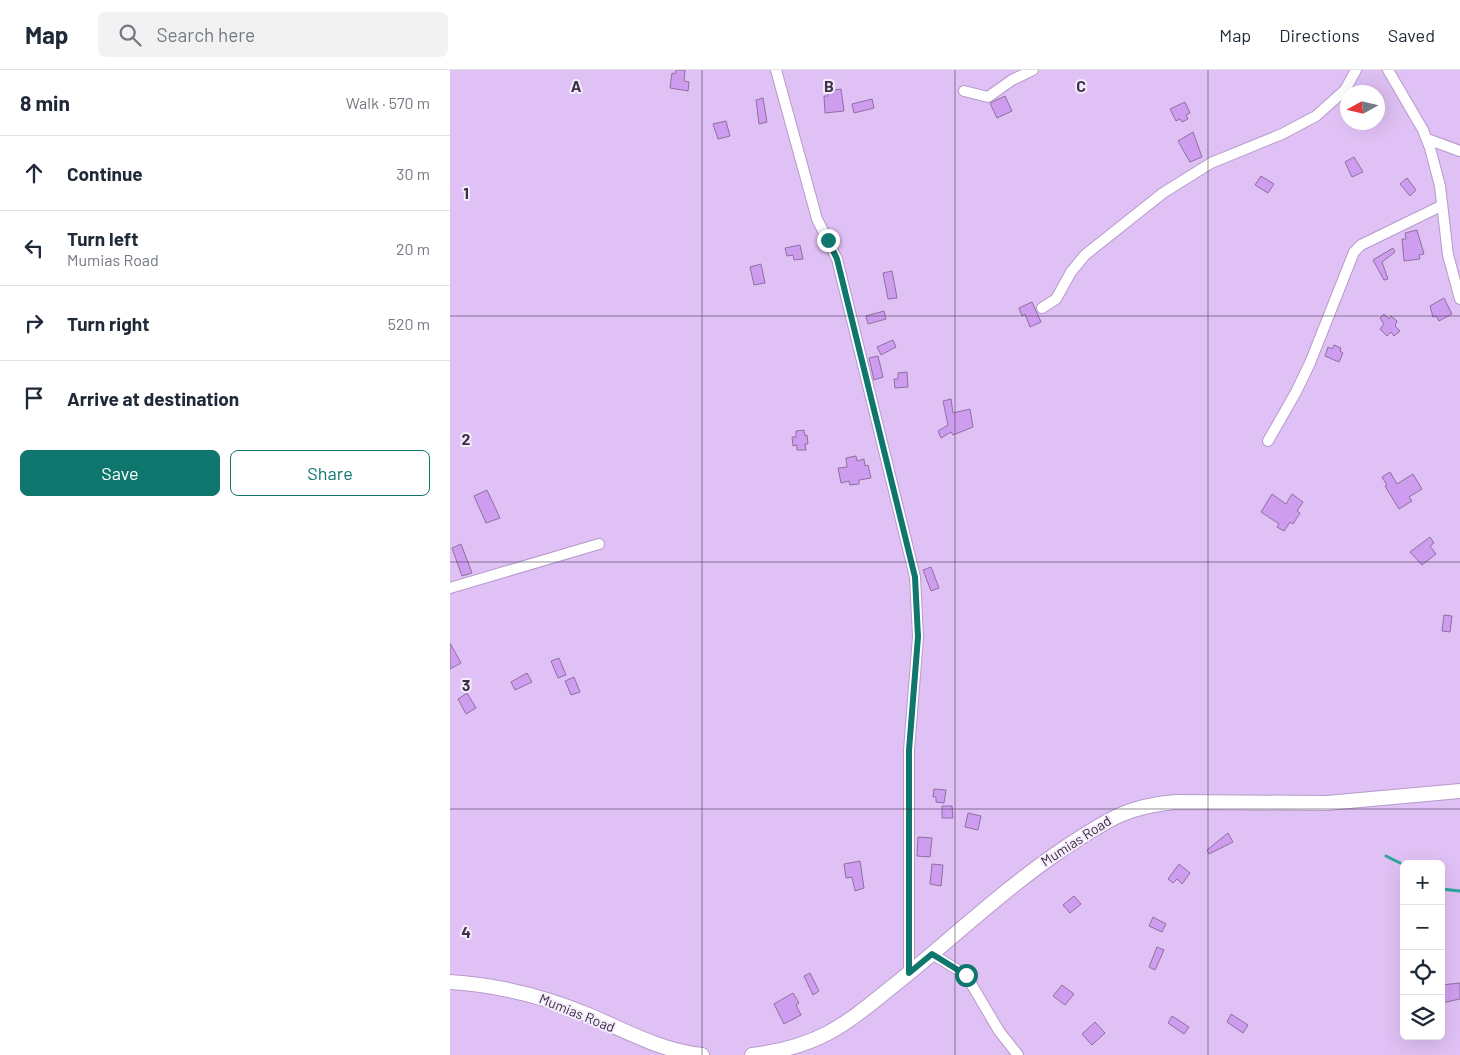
<!DOCTYPE html>
<html lang="en">
<head>
<meta charset="utf-8">
<style>
  :root { --surface:#fff; --page:#f2f2f3; --text:#1f2937; --muted:#747a83; --line:#e0e1e3; --accent:#0f766e }
  body { margin:0; font-family:Barlow,sans-serif; background:var(--page); color:var(--text) }
  .controls { position:absolute; right:15px; bottom:15px; display:grid; overflow:hidden; border-radius:8px; box-shadow:0 5px 20px #0002 }
  .controls button { width:45px; height:45px; display:grid; place-items:center; padding:0; border:0; border-bottom:1px solid var(--line); background:var(--surface); color:var(--text); font:25px sans-serif }
  .compass { position:absolute; left:890px; top:15px; width:45px; height:45px; border-radius:50%; background:var(--surface); box-shadow:0 5px 20px #0002; rotate:262deg }
  .stop { position:absolute; width:15px; height:15px; margin:-11px; border:4px solid #0f766e; border-radius:50%; background:#fff }
  .stop.end { background:#0f766e; border-color:#fff; box-shadow:0 1px 5px #0008 }
  .list { margin:0; padding:0; list-style:none }
  h2 { display:flex; justify-content:space-between; align-items:center; height:65px; margin:0; padding:0 20px; font-size:21px }
  h2 small { font-size:16px; font-weight:400; color:var(--muted) }
  .list li { display:grid; grid-template-columns:32px 1fr auto; gap:15px; align-items:center; box-sizing:border-box; height:75px; padding:0 20px; border-top:1px solid var(--line) }
  .list b { display:block; font-size:19px; white-space:nowrap }
  .list p { margin:0; font-size:16px; white-space:nowrap; color:var(--muted) }
  .list em { font-size:16px; font-style:normal; color:var(--muted) }
  .actions { display:flex; gap:10px; padding:15px 20px }
  .actions a { flex:1; padding:11px 0; border:1px solid var(--accent); border-radius:8px; text-align:center; font-size:18px; color:var(--accent) }
  .actions .main { background:var(--accent); color:#fff }
  .icon { flex:none; width:28px; height:28px; fill:none; stroke:currentColor; stroke-width:2; stroke-linecap:round; stroke-linejoin:round }
  .map { position:relative; flex:none; width:1010px; height:985px; overflow:hidden }
  header { display:flex; align-items:center; gap:30px; box-sizing:border-box; height:70px; padding:0 25px; background:var(--surface); border-bottom:1px solid var(--line) }
  header strong { font-size:24px }
  nav { display:flex; gap:28px; margin-inline-start:auto; font-size:18px }
  .search { width:350px; height:45px; background:var(--page); display:flex; align-items:center; gap:12px; box-sizing:border-box; padding:0 18px; border-radius:8px; color:var(--muted); font-size:19px }
  main { display:flex }
  aside { flex:1; background:var(--surface) }
  .map>svg:first-child { display:block }
</style>
</head>
<body>
<header>
<strong>Map</strong>
<div class="search"><svg class="icon" aria-label="search" viewBox="0 0 24 24"><circle cx="10" cy="10" r="6"/><path d="M15 15l6 6"/></svg>Search here</div>
<nav><a>Map</a><a>Directions</a><a>Saved</a></nav>
</header>
<main>
<aside>
<h2>8 min<small>Walk · 570 m</small></h2>
<ul class="list">
<li><svg class="icon" aria-label="ahead" viewBox="0 0 24 24"><path d="M12 20V5M6 11l6-6 6 6"/></svg><div><b>Continue</b></div><em>30 m</em></li>
<li><svg class="icon" aria-label="left" viewBox="0 0 24 24"><path d="M17 20v-9H6M10 6l-5 5 5 5"/></svg><div><b>Turn left</b><p>Mumias Road</p></div><em>20 m</em></li>
<li><svg class="icon" aria-label="right" viewBox="0 0 24 24"><path d="M7 20v-9h11M14 6l5 5-5 5"/></svg><div><b>Turn right</b></div><em>520 m</em></li>
<li><svg class="icon" aria-label="arrive" viewBox="0 0 24 24"><path d="M6 21V4h12l-3 4 3 4H6"/></svg><div><b>Arrive at destination</b></div></li>
</ul>
<div class="actions"><a class="main">Save</a><a>Share</a></div>
</aside>
<div class="map">
<svg width="1010" height="985" viewBox="0 0 1010 985">
  <rect width="100%" height="100%" fill="#e0c1f5"/>
  <g fill="none" stroke-linecap="round" stroke-linejoin="round">
    <!-- stream -->
    <g stroke="#2ea49f" stroke-width="3">
      <path d="M936,786L954,795"/>
      <path d="M991,819L1010,821"/>
    </g>
  </g>
  <!-- building -->
  <g fill="#cf9def" stroke="#8c709e">
    <path d="M226,0H235L234,11L239,12L238,21L220,18L222,3L225,4Z"/>
    <path d="M391,19L394,41L375,43L374,26H378V22L383,20Z"/>
    <path d="M555,26L562,41L547,48L540,33Z"/>
    <path d="M313,28L317,52L309,54L306,30Z"/>
    <path d="M422,29L424,38L404,43L402,34Z"/>
    <path d="M735,32L740,43L736,45L738,49L732,52L730,49L726,51L720,39Z"/>
    <path d="M276,51L280,66L268,69L263,54Z"/>
    <path d="M743,62L752,87L740,92L728,71Z"/>
    <path d="M904,87L913,102L902,107L895,92Z"/>
    <path d="M811,106L824,114L818,123L805,115Z"/>
    <path d="M957,108L966,120L960,126L950,114Z"/>
    <path d="M967,160L974,184L969,185L970,189L954,191L952,169H956L955,163Z"/>
    <path d="M350,175L353,189L344,190L343,185L337,186L335,178Z"/>
    <path d="M943,178L945,182L932,192L938,209L934,210L923,190Z"/>
    <path d="M311,194L315,213L304,215L300,197Z"/>
    <path d="M442,201L447,228L438,229L433,203Z"/>
    <path d="M994,228L1002,244L989,251L986,246L983,247L980,236Z"/>
    <path d="M582,232L591,252L580,257L575,244L572,246L569,238Z"/>
    <path d="M434,241L436,249L418,254L416,246Z"/>
    <path d="M934,244L939,249L941,246L947,251L945,256L950,261L944,266L941,262L937,266L930,259L934,254L930,248Z"/>
    <path d="M443,270L446,277L431,285L427,277Z"/>
    <path d="M884,275L891,278L890,281L893,283L889,292L875,286L878,277L882,279Z"/>
    <path d="M428,286L433,307L424,310L419,288Z"/>
    <path d="M457,302L458,317L445,318L444,309H448V303Z"/>
    <path d="M501,329L503,343L520,339L523,357L503,365L501,362L491,368L488,361L498,355L493,331Z"/>
    <path d="M354,360L355,366L357,365L358,374H355L356,380H347V375L343,376L342,367H346V361Z"/>
    <path d="M406,386L407,391L414,389L415,396L418,395L421,408L409,410V414L400,415L399,411L391,413L388,398L397,397L396,388Z"/>
    <path d="M940,402L947,414L963,404L972,419L959,427L962,431L949,439L935,416L937,415L932,407Z"/>
    <path d="M37,420L50,448L36,453L24,426Z"/>
    <path d="M822,424L836,434L842,424L853,432L847,441L850,443L843,454L840,452L834,461L827,457L829,454L811,442Z"/>
    <path d="M980,467L984,473L980,476L986,484L972,495L960,482Z"/>
    <path d="M11,474L22,503L12,506L2,478Z"/>
    <path d="M481,497L489,518L481,521L473,500Z"/>
    <path d="M994,545L1002,546L1000,562L992,561Z"/>
    <path d="M0,573L11,593L0,599Z"/>
    <path d="M109,588L116,605L108,608L101,591Z"/>
    <path d="M77,603L82,612L65,620L61,612Z"/>
    <path d="M124,607L130,622L121,625L115,611Z"/>
    <path d="M17,623L26,638L16,644L8,629Z"/>
    <path d="M484,719L496,720L494,733L486,732V727H483Z"/>
    <path d="M492,736H502L503,748H492Z"/>
    <path d="M518,743L531,746L528,760L515,757Z"/>
    <path d="M778,763L783,772L759,784L757,780Z"/>
    <path d="M468,767L482,768L480,787L467,786Z"/>
    <path d="M410,791L414,818L405,821L402,807L396,808L394,794Z"/>
    <path d="M482,794L493,795L491,816L480,814Z"/>
    <path d="M729,794L740,803L732,814L727,809L723,813L718,809Z"/>
    <path d="M624,826L631,834L620,843L613,835Z"/>
    <path d="M703,847L716,854L712,862L699,856Z"/>
    <path d="M707,877L714,880L705,900L699,897Z"/>
    <path d="M360,903L369,921L363,925L354,906Z"/>
    <path d="M1010,913V929L992,933L991,915Z"/>
    <path d="M612,915L624,924L615,935L603,926Z"/>
    <path d="M343,923L349,933L346,935L351,945L334,954L324,934Z"/>
    <path d="M781,944L798,955L793,963L777,952Z"/>
    <path d="M722,946L739,957L734,964L718,953Z"/>
    <path d="M645,952L655,963L642,975L632,964Z"/>
  </g>
  <g fill="none" stroke-linecap="round" stroke-linejoin="round">
    <!-- street casing -->
    <g stroke="#b79acb" stroke-width="12">
      <g id="street">
        <path d="M326,0L367,149L387,189L465,507L468,567L459,680V903"/>
        <path d="M938,0L973,60L980,78L990,116L998,185L1010,229"/>
        <path d="M514,21L538,27L562,10L583,0"/>
        <path d="M977,69L1010,81"/>
        <path d="M592,238L606,229L621,202L635,185L713,123L761,93L832,64L866,46L895,20L906,0"/>
        <path d="M818,371L846,322L860,293L904,182L911,175L991,136"/>
        <path d="M0,518L149,474"/>
        <path d="M482,884L516,905L549,961L568,985"/>
      </g>
    </g>
    <!-- secondary casing -->
    <g stroke="#b79acb" stroke-width="16">
      <g id="secondary">
        <path d="M0,912C48,915 96,927 141,946C178,962 212,981 252,985"/>
        <path d="M302,985C328,982 355,975 378,963C404,949 425,930 448,912C504,867 556,817 616,777C656,751 676,736 726,732L877,733L1010,721"/>
      </g>
    </g>
    <!-- street -->
    <use href="#street" stroke="#fff" stroke-width="10"/>
    <!-- secondary -->
    <use href="#secondary" stroke="#fff" stroke-width="14"/>
  </g>
  <g fill="none" stroke-linecap="round" stroke-linejoin="round">
    <!-- route -->
    <path stroke="#0f766e" stroke-width="6" d="M378,170L387,189L465,507L468,567L459,680V903L482,884L516,905"/>
  </g>
  <!-- grid -->
  <path fill="none" stroke="#3d3145" stroke-width="1" stroke-opacity="0.55" d="M252,0V985M505,0V985M758,0V985M0,246H1010M0,492H1010M0,739H1010"/>
  <g text-anchor="middle" stroke-width="4" stroke-linejoin="round" paint-order="stroke">
    <!-- street labels -->
    <g font-size="14" fill="#3d3145" stroke="#f5ecfc">
      <text transform="translate(626 771) rotate(-33)" y="5">Mumias Road</text>
      <text transform="translate(127 943) rotate(22)" y="5">Mumias Road</text>
    </g>
  </g>
  <g font-size="16" text-anchor="middle" font-weight="bold" fill="#3d3145" stroke="#f5ecfc" stroke-width="4" stroke-linejoin="round" paint-order="stroke">
    <text x="126" y="22">A</text>
    <text x="379" y="22">B</text>
    <text x="631" y="22">C</text>
    <text x="16" y="129">1</text>
    <text x="16" y="375">2</text>
    <text x="16" y="621">3</text>
    <text x="16" y="868">4</text>
  </g>
</svg>
<div class="controls">
<button>+</button>
<button>−</button>
<button><svg class="icon" aria-label="locate" viewBox="0 0 24 24"><circle cx="12" cy="12" r="6"/><path d="M12 2v4M12 18v4M2 12h4M18 12h4"/></svg></button>
<button><svg class="icon" aria-label="layers" viewBox="0 0 24 24"><path d="M12 4l9 5-9 5-9-5zM3 14l9 5 9-5"/></svg></button>
</div>
<svg class="compass" viewBox="-18 -18 36 36"><path d="M0-13l5 13h-10z" fill="#e53935"/><path d="M0 13l5-13h-10z" fill="#747a83"/></svg>
<div class="stop" style="left:516px;top:905px"></div>
<div class="stop end" style="left:378px;top:170px"></div>
</div>
</main>
</body>
</html>
